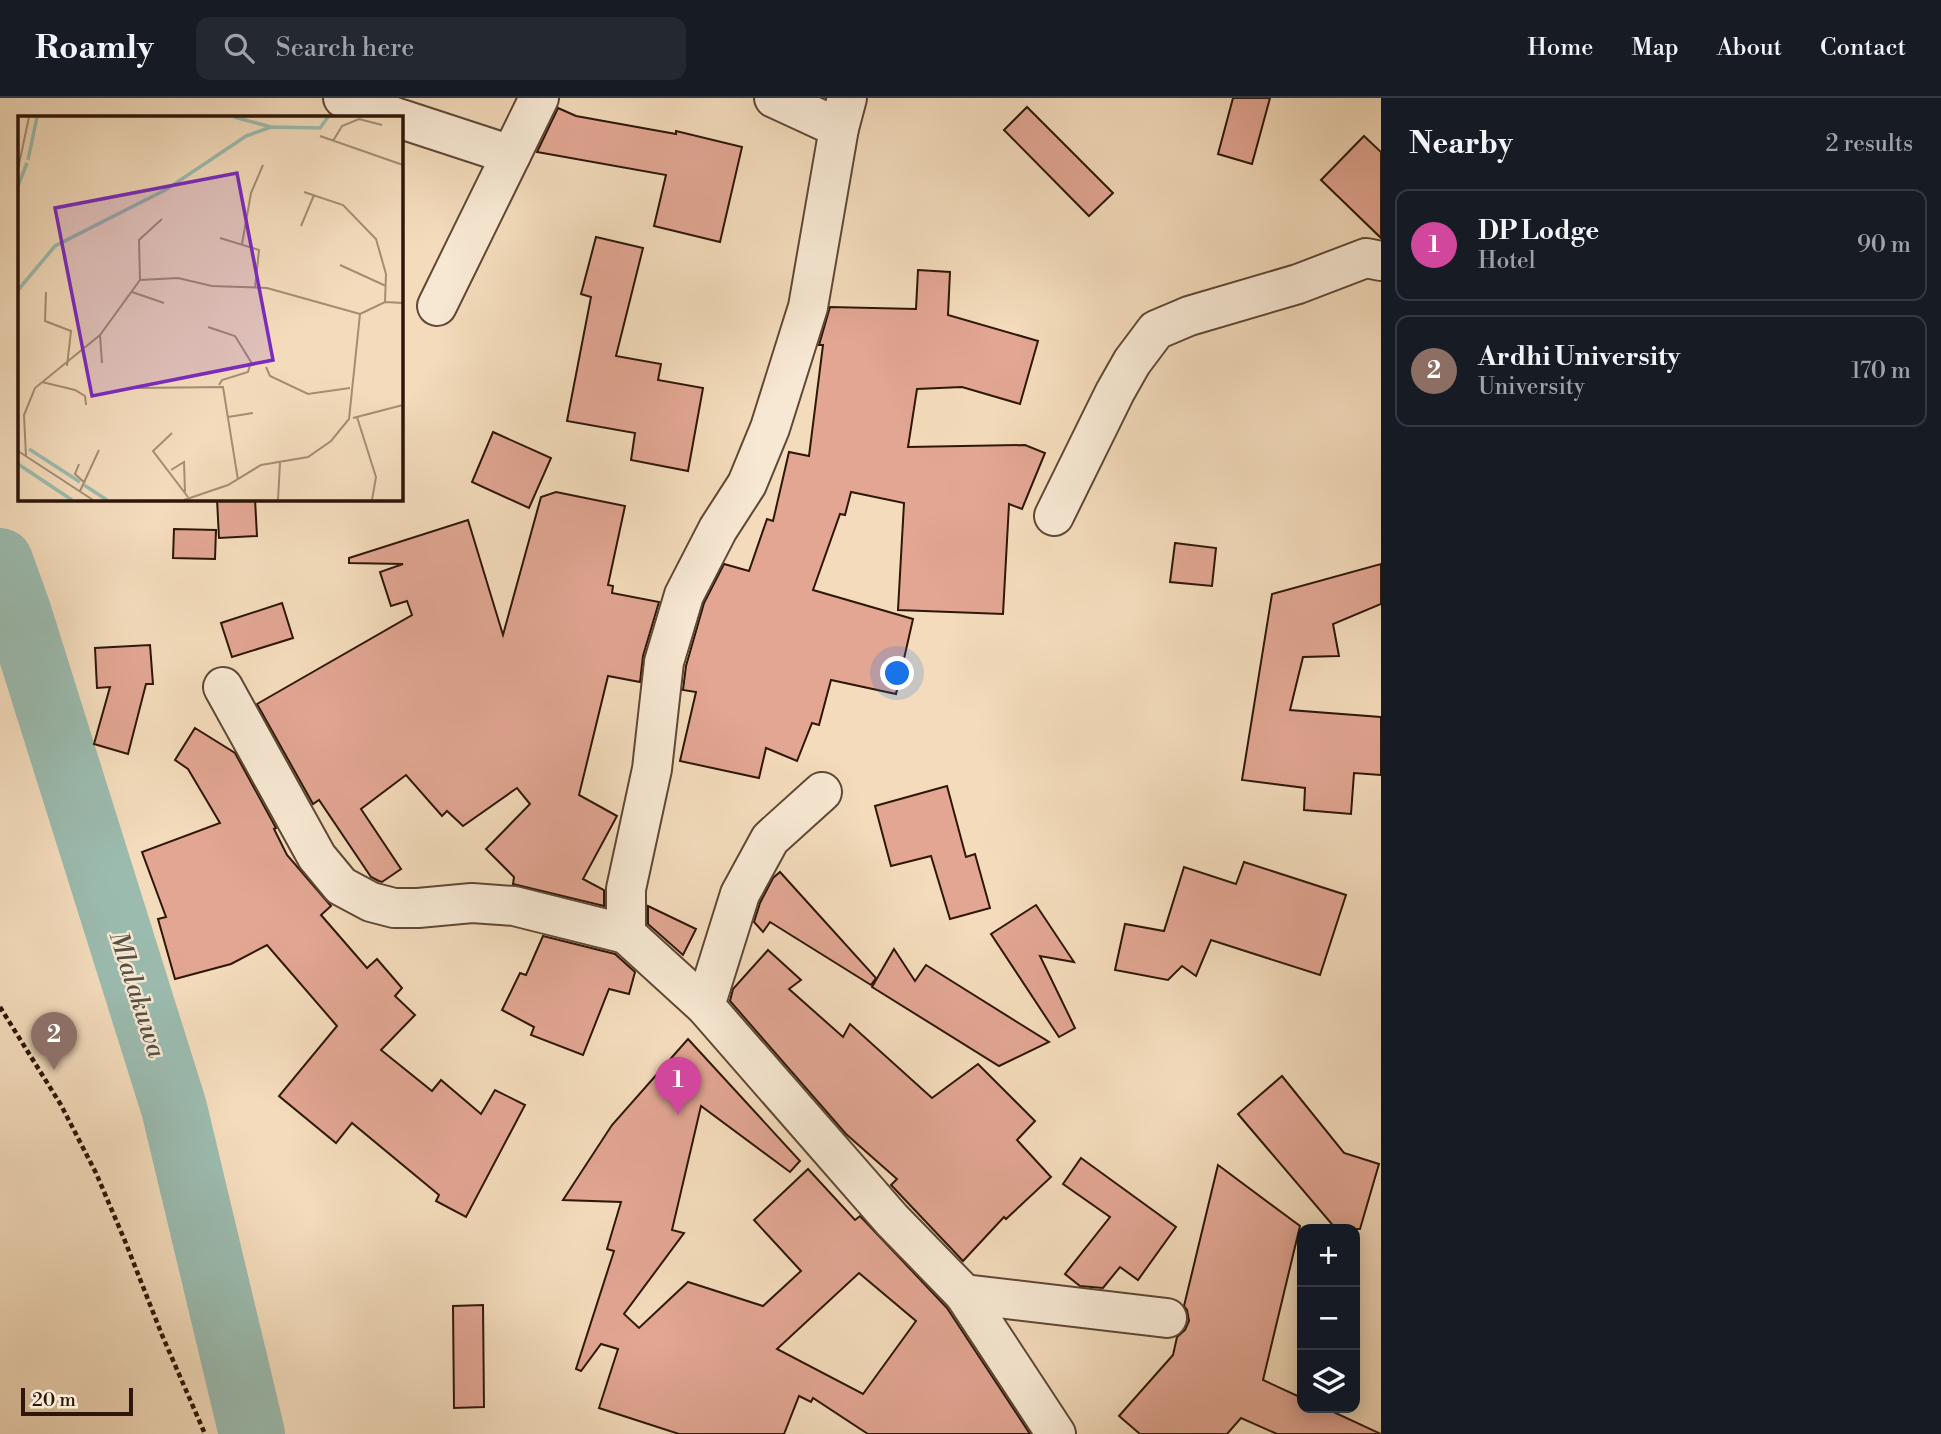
<!DOCTYPE html>
<html lang="en">
<head>
<meta charset="utf-8">
<style>
  :root { --surface:#171b24; --page:#242831; --text:#f1f3f6; --muted:#9ea1a6; --line:#363941; --accent:#0f766e }
  body { margin:0; font-family:"Libre Bodoni",serif; background:var(--page); color:var(--text) }
  .controls { position:absolute; right:21px; bottom:21px; display:grid; overflow:hidden; border-radius:14px; box-shadow:0 4px 18px #0003 }
  .controls button { width:63px; height:63px; display:grid; place-items:center; padding:0; border:0; border-bottom:2px solid var(--line); background:var(--surface); color:var(--text); font:35px sans-serif }
  .scale { position:absolute; left:21px; bottom:18px; width:112px; box-sizing:border-box; padding-left:7px; border:4px solid #2e1708; border-top:0; font-size:19px; line-height:24px; white-space:nowrap; color:#2e1708; -webkit-text-stroke:5px #f7e8d3; paint-order:stroke }
  .you { position:absolute; left:898px; top:576px; width:24px; height:24px; margin:-18px; border:5px solid #fff; border-radius:50%; background:#1a73e8; box-shadow:0 0 0 10px #1a73e833 }
  .badge { display:grid; place-items:center; width:46px; height:46px; border-radius:50%; background:var(--accent); color:#fff; font-size:23px; font-weight:700 }
  .pin { position:absolute; translate:-50% -58px; filter:drop-shadow(0 2px 4px #0008) }
  .pin::after { content:''; position:absolute; top:37px; width:24px; height:21px; background:inherit; clip-path:polygon(0 0,100% 0,50% 100%) }
  .list { margin:0; padding:0; list-style:none }
  h2 { display:flex; justify-content:space-between; align-items:center; height:91px; margin:0; padding:0 28px; font-size:30px }
  h2 small { font-size:23px; font-weight:400; color:var(--muted) }
  .list li { display:grid; grid-template-columns:46px 1fr auto; gap:21px; align-items:center; box-sizing:border-box; height:112px; margin:0 14px 14px; padding:0 14px; border:2px solid var(--line); border-radius:14px }
  .list b { display:block; font-size:26px; white-space:nowrap }
  .list p { margin:0; font-size:23px; white-space:nowrap; color:var(--muted) }
  .list em { font-size:23px; font-style:normal; color:var(--muted) }
  .icon { flex:none; width:38px; height:38px; fill:none; stroke:currentColor; stroke-width:2; stroke-linecap:round; stroke-linejoin:round }
  .map { position:relative; flex:none; width:1381px; height:1336px; overflow:hidden }
  header { display:flex; align-items:center; gap:42px; box-sizing:border-box; height:98px; padding:0 35px; background:var(--surface); border-bottom:2px solid var(--line) }
  header strong { font-size:33px }
  nav { display:flex; gap:38px; margin-inline-start:auto; font-size:24px }
  .search { width:490px; height:63px; background:var(--page); display:flex; align-items:center; gap:18px; box-sizing:border-box; padding:0 24px; border-radius:14px; color:var(--muted); font-size:26px }
  main { display:flex }
  aside { flex:1; background:var(--surface) }
  .map>svg:first-child { display:block }
</style>
</head>
<body>
<header>
<strong>Roamly</strong>
<div class="search"><svg class="icon" aria-label="search" viewBox="0 0 24 24"><circle cx="10" cy="10" r="6"/><path d="M15 15l6 6"/></svg>Search here</div>
<nav><a>Home</a><a>Map</a><a>About</a><a>Contact</a></nav>
</header>
<main>
<div class="map">
<svg width="1381" height="1336" viewBox="0 0 1381 1336">
  <rect width="100%" height="100%" fill="#f3dbbb"/>
  <filter id="stains"><feTurbulence type="fractalNoise" baseFrequency=".00286" numOctaves="4"/><feColorMatrix values="0 0 0 0 .2 0 0 0 0 .09 0 0 0 0 .02 0 0 0 .5 -.17"/></filter>
  <radialGradient id="worn" r=".72"><stop offset=".6" stop-color="#630" stop-opacity="0"/><stop offset="1" stop-color="#630" stop-opacity=".3"/></radialGradient>
  <g fill="none" stroke-linecap="round" stroke-linejoin="round">
    <!-- river -->
    <path stroke="#9bbbaf" stroke-width="66" d="M0,463L18,513L174,1010L252,1336"/>
  </g>
  <!-- building -->
  <g fill="#e2a693" stroke="#2e1708" stroke-width="2" fill-rule="evenodd">
    <path d="M1233,0H1270L1252,66L1218,56Z"/>
    <path d="M1027,9L1113,95L1089,118L1004,32Z"/>
    <path d="M558,10L576,18L676,36V33L742,49L720,144L654,128L666,77L537,54Z"/>
    <path d="M1364,38L1381,54V140L1321,82Z"/>
    <path d="M596,139L643,150L616,258L661,266L658,282L703,290L688,373L631,362L635,335L567,323L591,199L581,196Z"/>
    <path d="M918,172L950,174L948,217L1038,243L1020,306L962,289L917,291L908,349L1025,347L1045,355L1022,411L1009,406L1003,516L898,512L904,405L851,394L845,417L840,416L813,492L913,521L896,596L831,582L819,627L812,625L797,663L766,650L759,680L680,663L696,594L683,592L686,568L704,505L724,466L749,473L767,421L773,423L789,354L809,358L823,247H819L830,209L916,211Z"/>
    <path d="M493,334L551,360L529,410L472,384Z"/>
    <path d="M556,394L625,408L608,487L613,488L612,495L659,504L643,558L640,584L608,578L579,697L617,718L583,781L604,792V808L513,786L514,779L486,751L530,706L517,690L463,728L447,713L442,718L406,677L361,711L401,771L382,784L379,783L371,779L319,702L313,706L257,606L412,517L407,503L391,508L380,474L403,466L349,465V460L468,422L503,537L541,399Z"/>
    <path d="M217,401H255L257,438L219,440Z"/>
    <path d="M174,431L216,432L215,461L173,460Z"/>
    <path d="M1175,445L1216,450L1212,488L1170,484Z"/>
    <path d="M1381,466V506L1333,526L1339,558L1303,559L1290,612L1381,619V677L1354,675L1351,716L1304,712L1305,690L1242,682L1272,496Z"/>
    <path d="M282,505L293,540L232,559L221,525Z"/>
    <path d="M150,547L153,586H146L128,656L94,646L110,589L97,590L95,550Z"/>
    <path d="M195,630L235,655L276,730L274,731L287,757L331,808L321,817L367,870L377,861L402,890L395,898L415,917L381,952L432,993L441,982L481,1016L495,992L525,1007L466,1119L436,1103L439,1097L352,1025L336,1045L279,998L337,928L267,847L231,866L175,881L158,821L166,819L142,754L220,725L188,671L175,662Z"/>
    <path d="M947,688L966,759L975,756L990,810L950,821L931,758L891,768L875,708Z"/>
    <path d="M1244,764L1346,797L1320,877L1211,842L1196,878L1182,868L1168,882L1115,872L1125,826L1164,833L1184,769L1236,786Z"/>
    <path d="M780,774L876,880L871,887L770,824L763,834L754,824L760,805L773,780Z"/>
    <path d="M1036,807L1074,864L1040,858L1075,930L1059,939L991,836Z"/>
    <path d="M648,808L696,831L683,857L648,826Z"/>
    <path d="M543,838L615,856L635,874L629,896L609,891L583,957L531,937L534,929L502,912L520,875L526,877Z"/>
    <path d="M894,851L915,883L926,867L1049,944L999,968L872,889Z"/>
    <path d="M768,852L801,882L789,891L843,939L850,926L932,1000L978,966L1035,1023L1017,1042L1051,1079L1006,1121L1004,1119L963,1163L891,1087L897,1081L846,1036L730,903L733,891Z"/>
    <path d="M688,941L800,1063L790,1074L701,1008L672,1132L684,1135L624,1216L639,1230L688,1184L763,1208L801,1173L754,1122L808,1071L855,1122L860,1118L947,1210L1030,1336H868L813,1300L811,1304L799,1298L784,1336H679L599,1310L618,1251L601,1246L581,1273L576,1271L614,1153L607,1151L621,1104L563,1102L612,1027ZM859,1175L916,1223L863,1296L777,1251Z"/>
    <path d="M1282,978L1344,1055L1379,1066L1360,1131H1336L1238,1016Z"/>
    <path d="M1081,1060L1176,1129L1138,1182L1120,1169L1103,1190L1080,1188L1065,1176L1110,1119L1063,1086Z"/>
    <path d="M1218,1067L1300,1128L1263,1282L1302,1300V1310H1325L1381,1336H1277L1241,1320L1227,1336H1140L1119,1318L1173,1257L1177,1239L1185,1232L1189,1223L1187,1212L1184,1208Z"/>
    <path d="M483,1207L484,1309L454,1310L453,1208Z"/>
  </g>
  <g fill="none" stroke-linecap="round" stroke-linejoin="round">
    <!-- minor casing -->
    <g stroke="#5f4835" stroke-width="42">
      <g id="minor">
        <path d="M343,0L395,19"/>
        <path d="M774,0L839,30"/>
        <path d="M847,0L839,30L808,209L770,330L747,386L718,431L684,497L664,564L652,671L626,791V836L705,908L892,1122L964,1196L1056,1336"/>
        <path d="M401,21L511,57"/>
        <path d="M437,208L539,0"/>
        <path d="M1054,418L1115,294L1132,264L1156,232L1189,218L1298,186L1366,160L1381,163"/>
        <path d="M223,589L317,759L341,788L371,804L394,810H418L472,805L514,808L626,836"/>
        <path d="M705,908L740,796L770,741L822,694"/>
        <path d="M964,1196L1167,1220"/>
      </g>
    </g>
    <!-- path -->
    <path stroke="#2e1708" stroke-width="4.5" stroke-dasharray="5 3.5" stroke-linecap="butt" d="M0,909L61,1007L96,1075L125,1143L162,1237L205,1336"/>
    <!-- minor -->
    <use href="#minor" stroke="#f7e8d3" stroke-width="38"/>
  </g>
  <g text-anchor="middle" stroke-width="5" stroke-linejoin="round" paint-order="stroke">
    <!-- water labels -->
    <g font-size="26" font-style="italic" fill="#545042" stroke="#f7e8d3">
      <text transform="translate(138 896) rotate(72)" y="9">Mlalakuwa</text>
    </g>
  </g>
  <!-- overview -->
  <g transform="translate(18 18)">
    <rect width="385" height="385" fill="#f3dbbb"/>
    <path fill="none" stroke="#9bbbaf" stroke-width="3.5" d="M216,1L253,11M10,44L19,1M0,70L9,47M0,174L37,130L149,73L228,20L253,11L302,12L310,1M11,333L62,366M0,348L54,384M66,369L89,384"/>
    <path fill="none" stroke="#a48d73" stroke-width="2" d="M302,20L385,49M315,25L324,10L341,3L364,9M0,53L11,1M286,76L325,89L358,123L368,158L367,186M283,110L296,79M202,122L241,134L237,172M224,128L233,77L245,49M322,149L368,170M122,164L121,124L144,103M28,176L27,205L53,215L49,250M114,176L146,187M190,211L217,220L233,246L230,256L204,264L201,269M82,219L84,247M248,251L252,260L290,278L332,272M24,266L57,274L67,280L68,289M117,272L205,271L220,364M210,301L235,297M339,301L358,361L354,384M335,302L385,289M154,317L135,335L170,381M0,335L75,384M8,340L6,299L17,272L82,219L122,164L160,162L194,170L249,172L342,198M61,348L57,358L67,367M153,354L166,346L167,376M62,375L81,334M166,384L210,369L243,349L290,341L313,325L331,303L342,198L367,186L385,187M260,384L262,347"/>
    <path fill="#7b2cbf" fill-opacity="0.15" stroke="#7b2cbf" stroke-width="3.5" d="M219,57L255,244L74,280L37,92Z"/>
    <rect width="385" height="385" fill="none" stroke="#2e1708" stroke-width="3.5"/>
  </g>
  <rect width="100%" height="100%" filter="url(#stains)"/>
  <rect width="100%" height="100%" fill="url(#worn)"/>
</svg>
<div class="controls">
<button>+</button>
<button>−</button>
<button><svg class="icon" aria-label="layers" viewBox="0 0 24 24"><path d="M12 4l9 5-9 5-9-5zM3 14l9 5 9-5"/></svg></button>
</div>
<div class="scale">20 m</div>
<div class="you"></div>
<div class="pin badge" style="left:678px;top:1017px;background:#d1479c">1</div>
<div class="pin badge" style="left:54px;top:972px;background:#8d6e63">2</div>
</div>
<aside>
<h2>Nearby<small>2 results</small></h2>
<ul class="list">
<li><span class="badge" style="background:#d1479c">1</span><div><b>DP Lodge</b><p>Hotel</p></div><em>90 m</em></li>
<li><span class="badge" style="background:#8d6e63">2</span><div><b>Ardhi University</b><p>University</p></div><em>170 m</em></li>
</ul>
</aside>
</main>
</body>
</html>
